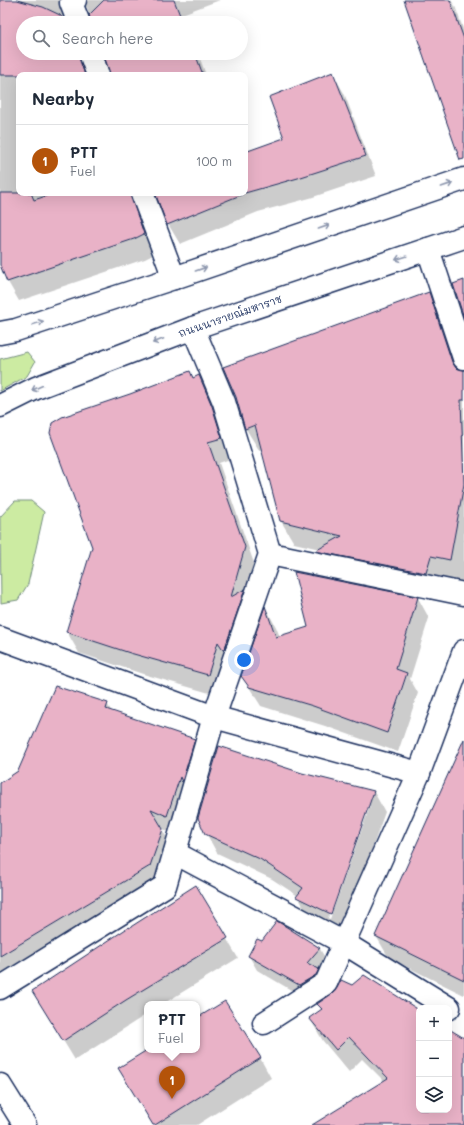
<!DOCTYPE html>
<html lang="en">
<head>
<meta charset="utf-8">
<style>
  :root { --surface:#fff; --page:#f6f6f7; --text:#1f2937; --muted:#747a83; --line:#e0e1e3; --accent:#b45309 }
  body { margin:0; font-family:Mali,"Playpen Sans Thai",sans-serif; background:var(--page); color:var(--text) }
  .controls { position:absolute; right:12px; bottom:12px; display:grid; overflow:hidden; border-radius:8px; box-shadow:0 4px 16px #0002 }
  .controls button { width:36px; height:36px; display:grid; place-items:center; padding:0; border:0; border-bottom:1px solid var(--line); background:var(--surface); color:var(--text); font:20px sans-serif }
  .you { position:absolute; left:244px; top:660px; width:14px; height:14px; margin:-10px; border:3px solid #fff; border-radius:50%; background:#1a73e8; box-shadow:0 0 0 6px #1a73e833 }
  .badge { display:grid; place-items:center; width:26px; height:26px; border-radius:50%; background:var(--accent); color:#fff; font-size:13px; font-weight:700 }
  .pin { position:absolute; translate:-50% -33px; filter:drop-shadow(0 1px 2px #0008) }
  .pin::after { content:''; position:absolute; top:21px; width:14px; height:12px; background:inherit; clip-path:polygon(0 0,100% 0,50% 100%) }
  .popup { position:absolute; left:144px; top:1001px; width:56px; height:52px; box-sizing:border-box; display:grid; place-content:center; border-radius:8px; background:var(--surface); filter:drop-shadow(0 1px 3px #0005); font-size:13px; white-space:nowrap; color:var(--muted) }
  .popup b { font-size:15px; color:var(--text) }
  .popup::after { content:''; position:absolute; left:50%; top:100%; margin-left:-8px; border:8px solid transparent; border-top-color:var(--surface) }
  .list { margin:0; padding:0; list-style:none }
  h2 { display:flex; justify-content:space-between; align-items:center; height:52px; margin:0; padding:0 16px; font-size:17px }
  h2 small { font-size:13px; font-weight:400; color:var(--muted) }
  .list li { display:grid; grid-template-columns:26px 1fr auto; gap:12px; align-items:center; box-sizing:border-box; height:72px; padding:0 16px; border-top:1px solid var(--line) }
  .list b { display:block; font-size:15px; white-space:nowrap }
  .list p { margin:0; font-size:13px; white-space:nowrap; color:var(--muted) }
  .list em { font-size:13px; font-style:normal; color:var(--muted) }
  .icon { flex:none; width:22px; height:22px; fill:none; stroke:currentColor; stroke-width:2; stroke-linecap:round; stroke-linejoin:round }
  .map { position:relative; flex:none; width:464px; height:1125px; overflow:hidden }
  .search { position:absolute; background:var(--surface); box-shadow:0 4px 16px #0002; left:16px; top:16px; width:232px; height:44px; display:flex; align-items:center; gap:10px; box-sizing:border-box; padding:0 14px; border-radius:22px; color:var(--muted); font-size:15px }
  .panel { position:absolute; background:var(--surface); box-shadow:0 4px 16px #0002; left:16px; top:72px; width:232px; height:124px; border-radius:8px }
  .map>svg:first-child { display:block }
</style>
</head>
<body>
<div class="map">
<svg width="464" height="1125" viewBox="0 0 464 1125">
  <rect width="100%" height="100%" fill="#fff"/>
  <filter id="ink" filterUnits="userSpaceOnUse"><feTurbulence type="fractalNoise" baseFrequency=".025" numOctaves="2"/><feDisplacementMap in="SourceGraphic" scale="8" xChannelSelector="R" yChannelSelector="G"/><feConvolveMatrix kernelMatrix="1 2 1 2 8 2 1 2 1" color-interpolation-filters="sRGB"/></filter>
  <g filter="url(#ink)">
    <!-- green -->
    <g fill="#cceba2" stroke="#748d80">
      <path d="M27,352L35,362L27,376L0,391V359Z"/>
      <path d="M15,501H31L44,512L28,584L18,600L1,603L0,517Z"/>
    </g>
    <!-- shadow -->
    <g fill="#0003" fill-rule="evenodd">
      <path d="M0,0H220L182,14L186,23H92L87,7H86L75,13L70,23H23V53H198L206,75H111L108,62L104,60L89,75H19V193H245V153L285,138L333,74L344,93L376,176L310,198L258,212L180,244L168,224L160,202L156,200L155,254L145,259L19,301L8,282L0,262Z"/>
      <path d="M407,0H451L455,6L464,31V139Z"/>
      <path d="M429,294L441,316L460,370L464,371V582L444,578L438,595L329,572L316,551L320,549L294,543L281,521L263,449L259,450L246,429L236,397Z"/>
      <path d="M190,372L194,378L199,377L211,397L233,458L219,463L256,569L220,696L143,674L79,653L67,632L93,547L131,395Z"/>
      <path d="M418,598L429,618L410,679L418,693L398,752L325,726L261,706L242,676L266,608L276,627L280,637Z"/>
      <path d="M107,704L112,712L194,739L206,760L179,836L161,828L174,850L162,887L0,984V784Z"/>
      <path d="M464,741V995L389,958L376,936Z"/>
      <path d="M301,773L374,792L385,812L342,933L308,916L298,896L272,879L217,853L206,833ZM368,806H370L330,919L328,918Z"/>
      <path d="M196,887L238,958L163,1004H147V1014L75,1060L45,1011Z"/>
      <path d="M277,923L320,949L328,963L308,1000L257,970L249,956L262,942Z"/>
      <path d="M318,1004L419,1011V1110H449V1030L464,1040V1125H320L384,1081L362,1059L349,1072L323,1041L310,1019L322,1011Z"/>
      <path d="M197,1020L260,1058L271,1078L197,1125H153L148,1050H197Z"/>
    </g>
    <!-- building -->
    <g fill="#e9b2c7" stroke="#1b2f5e">
      <path d="M0,0H17L43,7L60,15L66,23H23V53H78L85,75H0Z"/>
      <path d="M104,0H174L183,23H91L89,15Z"/>
      <path d="M404,0H450L464,39V159L460,160Z"/>
      <path d="M103,53H195L203,75H110Z"/>
      <path d="M333,72L366,156L298,178L245,193V152L284,138L269,97Z"/>
      <path d="M0,193H31L34,200L55,193H130L144,234L134,239L7,282L0,265Z"/>
      <path d="M155,193H243V194L167,225Z"/>
      <path d="M464,280V318L453,284Z"/>
      <path d="M429,292L452,362L456,368L464,370V400H461L464,484L450,560L431,556L426,573L315,551L342,536L280,521L255,425L245,429L236,397L223,367Z"/>
      <path d="M190,371L193,378L199,375L212,406L222,438L208,442L245,547L231,597L245,589L224,651L218,642L208,675L130,653L66,632L92,547L50,433L52,423L62,417L130,394Z"/>
      <path d="M294,572L418,597L396,669L407,673L387,733L313,706L249,687L241,676L265,606L276,637L308,627Z"/>
      <path d="M55,686L108,703L106,709L195,739L182,782L180,777L167,816L151,809L163,829L150,866L0,956V783L18,771Z"/>
      <path d="M464,739V980L375,936Z"/>
      <path d="M219,746L302,773L374,791L331,914L296,897L303,888L260,859L205,834L198,818Z"/>
      <path d="M196,885L228,938L126,1000L63,1041L32,991L129,927V928Z"/>
      <path d="M277,921L320,948L307,963L319,969L316,975L299,985L248,956L257,939L262,941Z"/>
      <path d="M364,975L419,1010V1110H449V1029L464,1038V1125H312L388,1078L349,1037L336,1050L309,1018L322,1009L317,1004L333,993L337,988L341,980L352,985Z"/>
      <path d="M225,1001L261,1058L155,1125H153L118,1068L147,1050H197V1018Z"/>
    </g>
    <g fill="none" stroke-linecap="round" stroke-linejoin="round">
      <!-- minor casing -->
      <g stroke="#1b2f5e" stroke-width="25">
        <g id="minor">
          <path d="M75,0L71,3L79,23"/>
          <path d="M90,53L98,75"/>
          <path d="M142,193L174,278"/>
          <path d="M428,249L464,358"/>
          <path d="M270,554L464,594"/>
          <path d="M0,638L214,717L419,773"/>
          <path d="M175,853L344,943L449,1008"/>
          <path d="M0,988L165,886L214,717L270,554L224,402L193,328"/>
          <path d="M264,1023L326,983L419,773L464,651"/>
        </g>
      </g>
      <!-- secondary casing -->
      <g stroke="#1b2f5e" stroke-width="25">
        <path id="secondary" d="M0,1085L25,1125"/>
      </g>
      <!-- primary casing -->
      <g stroke="#1b2f5e" stroke-width="25">
        <g id="primary">
          <path d="M0,333L16,330L174,278L464,179"/>
          <path d="M0,406L36,388L193,328L464,237"/>
        </g>
      </g>
      <!-- minor -->
      <use href="#minor" stroke="#fff" stroke-width="22"/>
      <!-- secondary -->
      <use href="#secondary" stroke="#fff" stroke-width="22"/>
      <!-- primary -->
      <use href="#primary" stroke="#fff" stroke-width="22"/>
    </g>
    <!-- one-way arrows -->
    <defs><path id="oneway-shaft" d="M-6 0H5M1.5-3L5.5 0L1.5 3" fill="none" stroke-width="1.6" stroke-linecap="round" stroke-linejoin="round"/></defs>
    <g stroke="#8d97ae">
      <use href="#oneway-shaft" transform="translate(447 185) rotate(-19)"/>
      <use href="#oneway-shaft" transform="translate(324 227) rotate(-19)"/>
      <use href="#oneway-shaft" transform="translate(401 258) rotate(162)"/>
      <use href="#oneway-shaft" transform="translate(201 269) rotate(-19)"/>
      <use href="#oneway-shaft" transform="translate(38 323) rotate(-18)"/>
      <use href="#oneway-shaft" transform="translate(158 341) rotate(159)"/>
      <use href="#oneway-shaft" transform="translate(37 388) rotate(156)"/>
    </g>
  </g>
  <g text-anchor="middle" stroke-width="4" stroke-linejoin="round" paint-order="stroke">
    <!-- street labels -->
    <g font-size="11" fill="#1b2f5e" stroke="#fff">
      <text transform="translate(230 316) rotate(-19)" y="4">ถนนนารายณ์มหาราช</text>
    </g>
  </g>
</svg>
<div class="controls">
<button>+</button>
<button>−</button>
<button><svg class="icon" aria-label="layers" viewBox="0 0 24 24"><path d="M12 4l9 5-9 5-9-5zM3 14l9 5 9-5"/></svg></button>
</div>
<div class="you"></div>
<div class="pin badge" style="left:172px;top:1099px">1</div>
<div class="popup"><b>PTT</b>Fuel</div>
<div class="search"><svg class="icon" aria-label="search" viewBox="0 0 24 24"><circle cx="10" cy="10" r="6"/><path d="M15 15l6 6"/></svg>Search here</div>
<section class="panel">
<h2>Nearby<small></small></h2>
<ul class="list">
<li><span class="badge">1</span><div><b>PTT</b><p>Fuel</p></div><em>100 m</em></li>
</ul>
</section>
</div>
</body>
</html>
